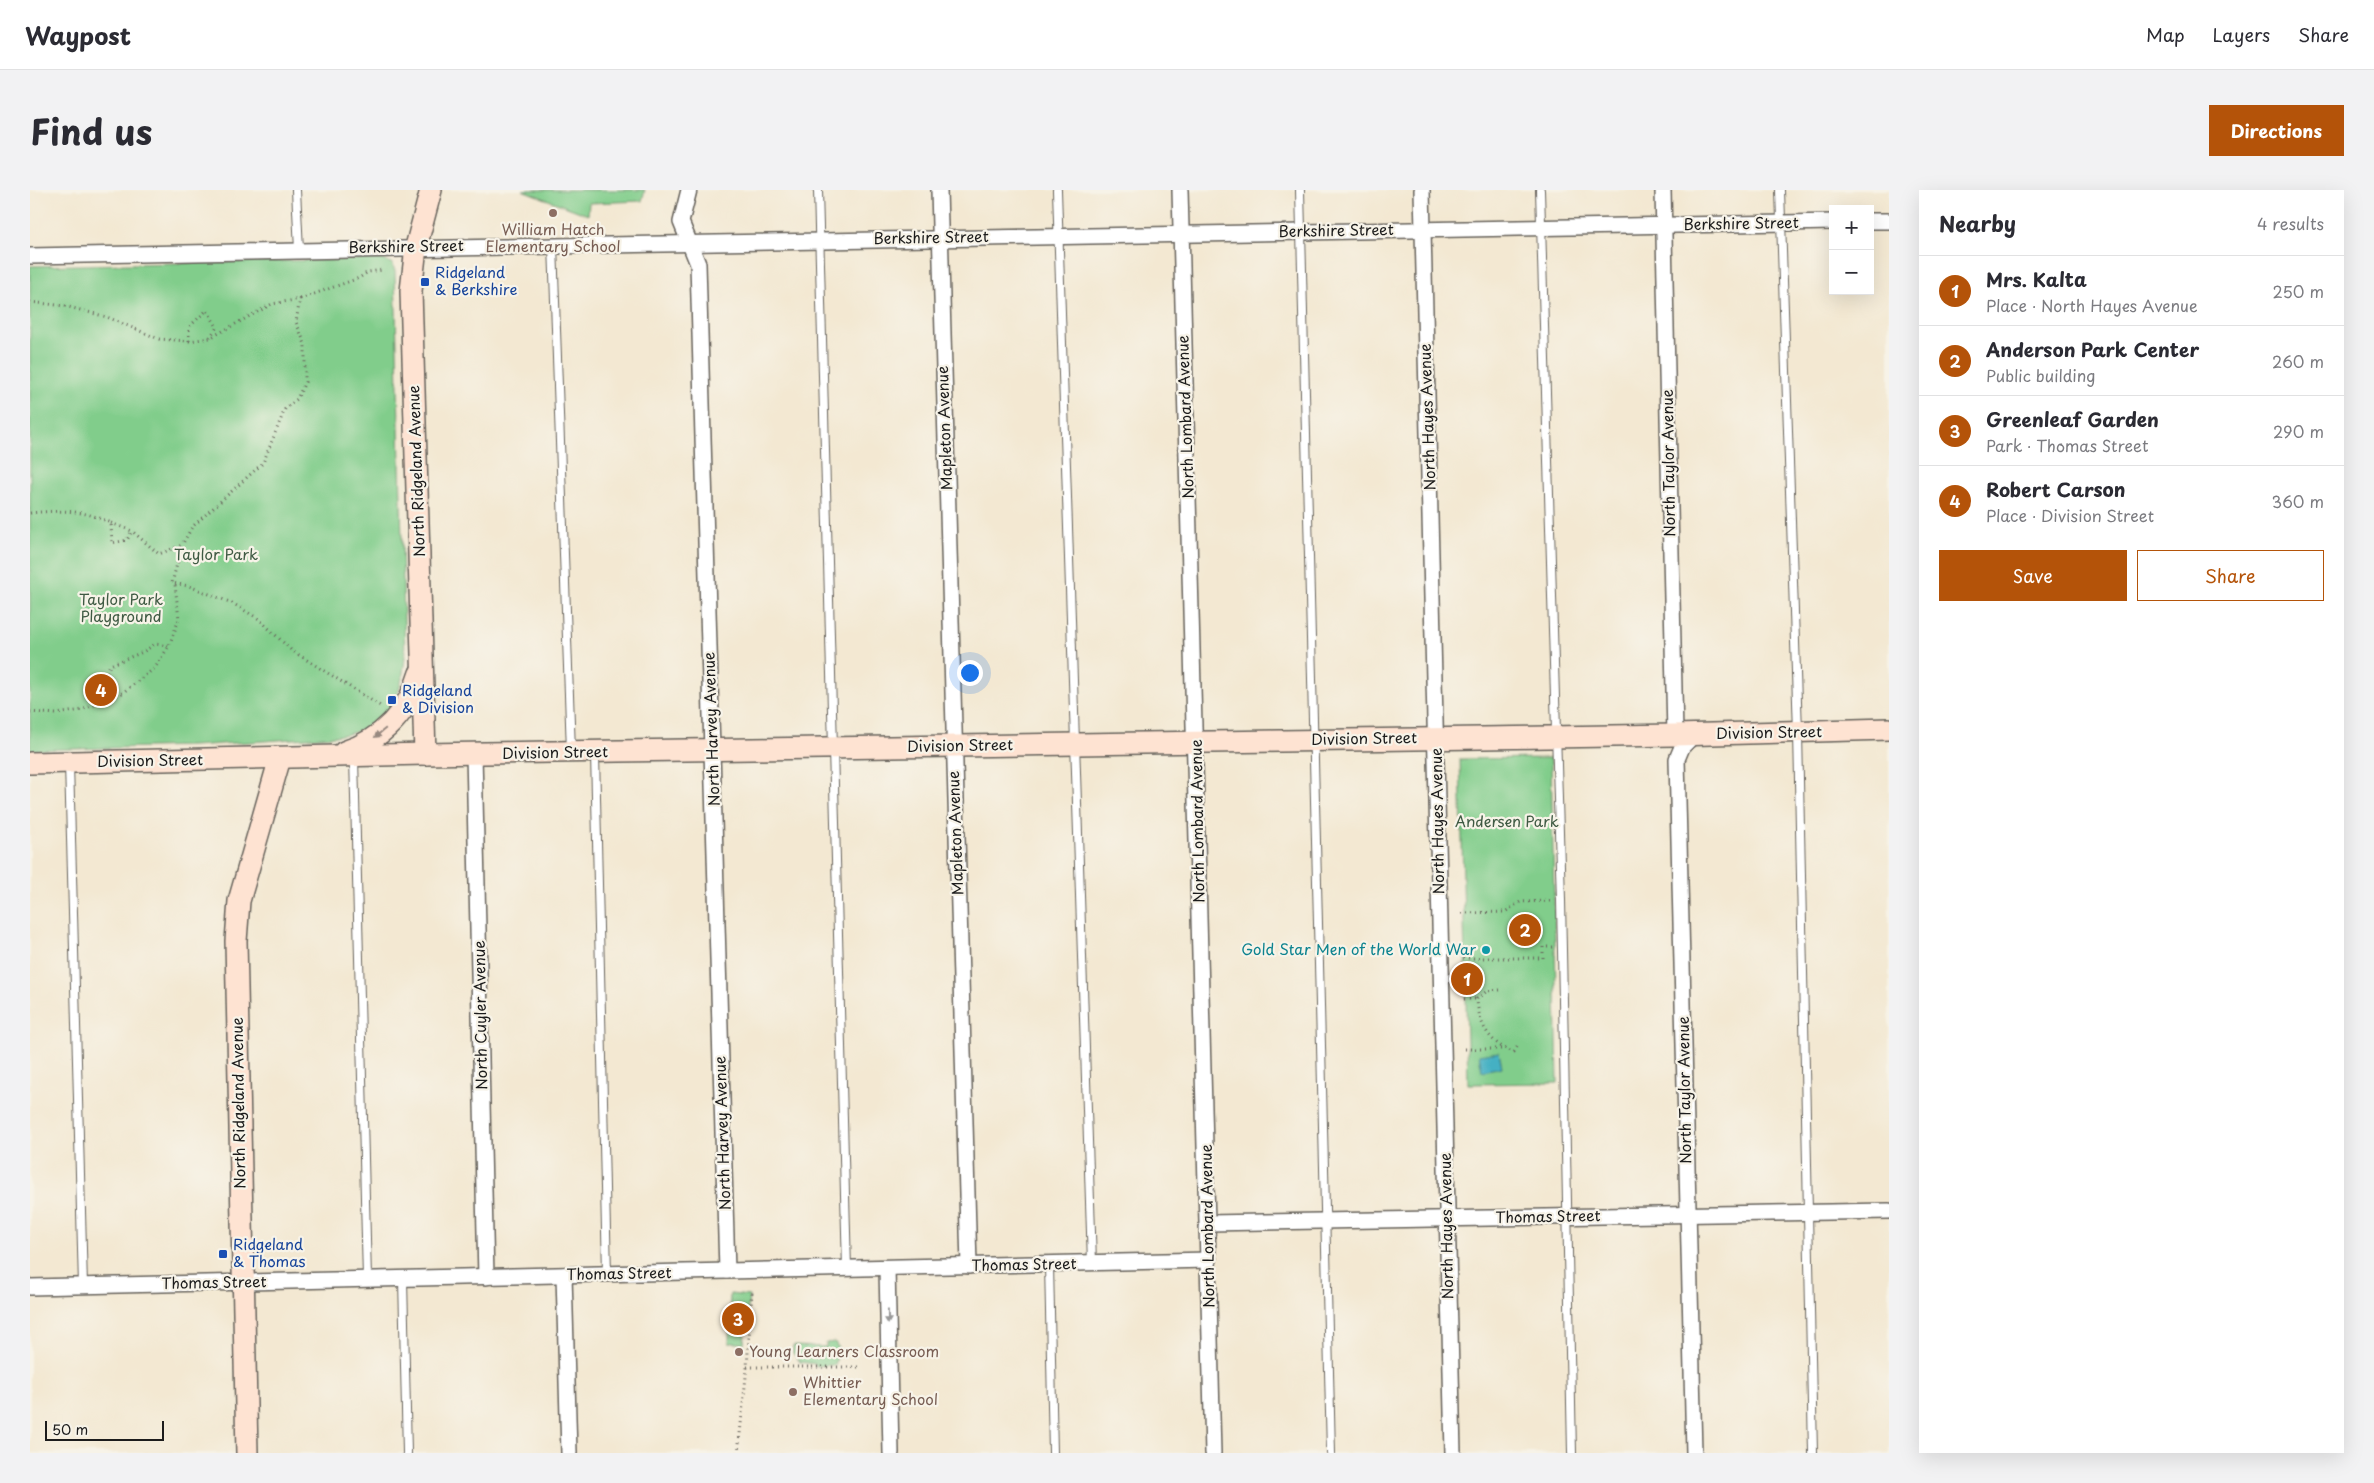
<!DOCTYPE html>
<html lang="en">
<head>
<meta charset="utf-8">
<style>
  :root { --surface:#fff; --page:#f2f2f3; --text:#2b2b33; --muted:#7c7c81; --line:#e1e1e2; --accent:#b45309 }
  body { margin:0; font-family:"Playpen Sans",sans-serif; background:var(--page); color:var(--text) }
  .controls { position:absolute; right:15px; top:15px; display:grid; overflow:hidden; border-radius:0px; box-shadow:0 5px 20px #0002 }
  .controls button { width:45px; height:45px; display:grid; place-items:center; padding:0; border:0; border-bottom:1px solid var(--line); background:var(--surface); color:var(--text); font:25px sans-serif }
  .scale { position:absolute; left:15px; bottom:12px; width:119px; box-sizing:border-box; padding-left:5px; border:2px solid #1c1c1c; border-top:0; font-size:14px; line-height:18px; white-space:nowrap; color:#1c1c1c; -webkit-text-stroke:4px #f7f3e8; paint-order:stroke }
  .you { position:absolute; left:939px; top:482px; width:18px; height:18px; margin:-12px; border:4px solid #fff; border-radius:50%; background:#1a73e8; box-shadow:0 0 0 8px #1a73e833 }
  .badge { display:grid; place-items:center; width:32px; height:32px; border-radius:50%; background:var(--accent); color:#fff; font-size:16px; font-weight:700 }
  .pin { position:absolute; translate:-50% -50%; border:2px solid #fff; box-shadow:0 1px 5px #0006 }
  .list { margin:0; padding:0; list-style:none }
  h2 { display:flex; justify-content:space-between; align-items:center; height:65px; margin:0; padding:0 20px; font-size:21px }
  h2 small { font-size:16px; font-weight:400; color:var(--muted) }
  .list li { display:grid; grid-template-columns:32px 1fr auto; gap:15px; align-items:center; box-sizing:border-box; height:70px; padding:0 20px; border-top:1px solid var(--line) }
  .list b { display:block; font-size:19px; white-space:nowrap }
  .list p { margin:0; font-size:16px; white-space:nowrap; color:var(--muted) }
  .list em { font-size:16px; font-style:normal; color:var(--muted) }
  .actions { display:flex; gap:10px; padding:15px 20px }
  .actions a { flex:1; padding:11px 0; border:1px solid var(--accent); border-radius:0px; text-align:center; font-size:18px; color:var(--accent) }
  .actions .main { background:var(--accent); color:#fff }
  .map { position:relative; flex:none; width:1859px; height:1263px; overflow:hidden; border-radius:0px }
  header { display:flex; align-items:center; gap:30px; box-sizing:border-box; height:70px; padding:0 25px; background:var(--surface); border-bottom:1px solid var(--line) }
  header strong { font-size:24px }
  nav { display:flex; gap:28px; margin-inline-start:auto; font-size:18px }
  .intro { display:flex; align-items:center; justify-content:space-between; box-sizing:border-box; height:120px; padding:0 30px }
  h1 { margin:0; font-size:35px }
  .button { padding:12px 22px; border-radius:0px; background:var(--accent); color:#fff; font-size:18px; font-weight:700 }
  main { display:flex; gap:30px; padding:0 30px }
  aside { flex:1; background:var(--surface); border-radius:0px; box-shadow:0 5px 20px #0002 }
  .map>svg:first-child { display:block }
</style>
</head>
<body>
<header>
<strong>Waypost</strong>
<nav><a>Map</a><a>Layers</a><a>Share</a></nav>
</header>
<div class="intro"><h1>Find us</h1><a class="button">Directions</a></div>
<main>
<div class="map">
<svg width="1859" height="1263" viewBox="0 0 1859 1263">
  <rect width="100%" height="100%" fill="#f7f3e8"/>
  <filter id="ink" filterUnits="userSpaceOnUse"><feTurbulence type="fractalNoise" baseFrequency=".02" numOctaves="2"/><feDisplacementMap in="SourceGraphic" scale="10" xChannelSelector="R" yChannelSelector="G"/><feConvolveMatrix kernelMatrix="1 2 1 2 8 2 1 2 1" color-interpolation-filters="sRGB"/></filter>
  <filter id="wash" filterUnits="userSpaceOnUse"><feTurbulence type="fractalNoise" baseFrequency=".0096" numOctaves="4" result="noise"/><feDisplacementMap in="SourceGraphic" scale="20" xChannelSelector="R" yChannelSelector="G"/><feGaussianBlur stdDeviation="1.12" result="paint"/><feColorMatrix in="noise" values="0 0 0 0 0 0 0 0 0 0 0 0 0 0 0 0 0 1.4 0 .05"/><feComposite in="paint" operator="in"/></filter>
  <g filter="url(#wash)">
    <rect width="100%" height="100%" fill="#f3e8d2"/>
    <!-- green -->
    <g fill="#81cd8b" stroke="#4e7454">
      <path d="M492,0H615L612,11L559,13L558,25Z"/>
      <path d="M351,69L362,73L365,81L375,468C370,516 356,539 306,546L163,556L0,560V76Z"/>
      <path d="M1521,568L1528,893L1438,894L1430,569Z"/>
      <path d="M700,1104L719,1106L714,1153H699Z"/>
      <path d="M805,1152L809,1160L805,1175L786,1176L785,1174L770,1172L763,1163V1156L796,1157V1153Z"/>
    </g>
    <!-- water -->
    <path fill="#45b0c3" stroke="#306670" d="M1469,862L1472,877L1452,881L1449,865Z"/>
  </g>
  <g filter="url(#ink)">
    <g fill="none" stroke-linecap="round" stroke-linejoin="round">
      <!-- lane casing -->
      <g stroke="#67635c" stroke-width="10">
        <g id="lane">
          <path d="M266,0L269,60"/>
          <path d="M788,0L817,1079"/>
          <path d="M1027,0L1062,1073"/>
          <path d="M1270,0L1301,1263"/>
          <path d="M1510,0L1531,710L1542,1263"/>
          <path d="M1750,0L1768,542L1783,1263"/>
          <path d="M523,55L541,561"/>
          <path d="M565,564L577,1084"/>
          <path d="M324,567L337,1089"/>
          <path d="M39,573L53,1096"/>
          <path d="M1019,1074L1023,1263"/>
          <path d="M373,1089L377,1263"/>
        </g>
      </g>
      <!-- street casing -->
      <g stroke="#67635c" stroke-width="18">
        <g id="street">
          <path d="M659,0L651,32L668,74L697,1081"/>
          <path d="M909,0L939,1076"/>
          <path d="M1150,0L1183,1263"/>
          <path d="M1392,0L1423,1263"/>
          <path d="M1633,0L1645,545"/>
          <path d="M1840,31H1859"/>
          <path d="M0,66L1803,32"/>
          <path d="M444,564L456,1087"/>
          <path d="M1178,1033L1859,1021"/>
          <path d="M857,1078L861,1263"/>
          <path d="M534,1085L539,1263"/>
          <path d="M0,1097L1179,1070"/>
          <path d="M1664,1263L1647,569L1652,557L1665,544"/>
        </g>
      </g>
      <!-- secondary casing -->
      <g stroke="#67635c" stroke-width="24">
        <g id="secondary">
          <path d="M314,562C352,550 379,521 390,483"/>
          <path d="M395,564L381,101L386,57L401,0"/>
          <path d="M0,573L395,564L1645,545L1859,539"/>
          <path d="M217,1263L206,751L209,711L250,568"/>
        </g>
      </g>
      <!-- path -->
      <g stroke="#67635c" stroke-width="3" stroke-dasharray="1 4" stroke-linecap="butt">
        <path d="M270,109L329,88L338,82L353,80"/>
        <path d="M0,112L35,116L77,127L129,149L159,151L180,148L242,114L270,109L266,132L275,154V192L267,209L255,219L233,273L162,337L152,355"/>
        <path d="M159,151V137L177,120L187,137L180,147"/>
        <path d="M0,323C31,320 52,319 81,333L82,353L97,350L102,341"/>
        <path d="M81,333L102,341L129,364L152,355L142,393L159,396L202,413L229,429L261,460L352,517"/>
        <path d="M72,510L69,500L80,475L113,462L125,454L139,456"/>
        <path d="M0,522L26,524L52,520L92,503L125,478L139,456L149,429L145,395"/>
        <path d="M1432,723L1475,722L1490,712L1520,711"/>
        <path d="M1433,768H1513V757H1523"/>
        <path d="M1470,800L1457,801L1447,809C1448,833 1460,855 1484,862L1489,854"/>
        <path d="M1434,809H1447"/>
        <path d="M1435,859H1471"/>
        <path d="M717,1177H832"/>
        <path d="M708,1263L717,1177L722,1102"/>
      </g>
      <!-- lane -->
      <use href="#lane" stroke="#fff" stroke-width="8"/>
      <!-- street -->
      <use href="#street" stroke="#fff" stroke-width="15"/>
      <!-- secondary -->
      <use href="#secondary" stroke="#fee3d2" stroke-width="21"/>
    </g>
    <!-- one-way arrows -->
    <defs><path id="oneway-solid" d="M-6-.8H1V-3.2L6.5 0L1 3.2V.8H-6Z" transform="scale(1.25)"/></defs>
    <use fill="#988980" href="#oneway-solid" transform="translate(350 543) rotate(141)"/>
    <use fill="#999" href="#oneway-solid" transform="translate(858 1127) rotate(89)"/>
  </g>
  <!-- markers -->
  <g fill="#8d6e63" stroke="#f7f3e8" stroke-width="2">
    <circle cx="523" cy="23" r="5"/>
    <circle cx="709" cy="1162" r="5"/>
    <circle cx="763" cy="1202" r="5"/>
  </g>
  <g fill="#1a4fb4" stroke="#f7f3e8" stroke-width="2">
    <rect x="390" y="87" width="10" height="10" rx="2.5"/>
    <rect x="357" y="505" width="10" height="10" rx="2.5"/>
    <rect x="188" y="1059" width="10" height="10" rx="2.5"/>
  </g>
  <circle fill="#0f9aa8" stroke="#f7f3e8" stroke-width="2" cx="1456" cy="760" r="5"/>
  <g text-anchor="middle" stroke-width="4.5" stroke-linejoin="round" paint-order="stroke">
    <!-- street labels -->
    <g font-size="15" fill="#1c1c1c" stroke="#f7f3e8">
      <text transform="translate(1711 34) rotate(-1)" y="5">Berkshire Street</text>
      <text transform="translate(1306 41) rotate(-1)" y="5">Berkshire Street</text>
      <text transform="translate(901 48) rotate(-1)" y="5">Berkshire Street</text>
      <text transform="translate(376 57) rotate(-1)" y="5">Berkshire Street</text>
      <text transform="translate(1156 227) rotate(-92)" y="5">North Lombard Avenue</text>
      <text transform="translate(1398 227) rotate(-92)" y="5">North Hayes Avenue</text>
      <text transform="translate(915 238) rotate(-92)" y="5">Mapleton Avenue</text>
      <text transform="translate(1639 273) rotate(-91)" y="5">North Taylor Avenue</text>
      <text transform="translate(387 281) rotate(-92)" y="5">North Ridgeland Avenue</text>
      <text transform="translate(682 539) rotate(-92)" y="5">North Harvey Avenue</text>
      <text transform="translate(1739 543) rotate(-1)" y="5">Division Street</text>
      <text transform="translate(1334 549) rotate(-1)" y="5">Division Street</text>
      <text transform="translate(930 556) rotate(-1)" y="5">Division Street</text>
      <text transform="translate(525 563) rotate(-1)" y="5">Division Street</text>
      <text transform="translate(120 571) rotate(-1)" y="5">Division Street</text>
      <text transform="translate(1168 631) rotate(-91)" y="5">North Lombard Avenue</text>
      <text transform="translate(1408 631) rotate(-91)" y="5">North Hayes Avenue</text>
      <text transform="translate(926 643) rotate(-92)" y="5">Mapleton Avenue</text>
      <text transform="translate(451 825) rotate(-91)" y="5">North Cuyler Avenue</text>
      <text transform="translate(1655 900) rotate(-91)" y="5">North Taylor Avenue</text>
      <text transform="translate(209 913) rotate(-91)" y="5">North Ridgeland Avenue</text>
      <text transform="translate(693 943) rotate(-92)" y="5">North Harvey Avenue</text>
      <text transform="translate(1518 1027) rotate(-1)" y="5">Thomas Street</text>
      <text transform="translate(1178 1036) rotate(-91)" y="5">North Lombard Avenue</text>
      <text transform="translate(1417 1036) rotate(-91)" y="5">North Hayes Avenue</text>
      <text transform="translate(994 1075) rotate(-1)" y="5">Thomas Street</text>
      <text transform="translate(589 1084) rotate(-1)" y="5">Thomas Street</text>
      <text transform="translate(184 1093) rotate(-1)" y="5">Thomas Street</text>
    </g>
    <!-- education labels -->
    <g font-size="15" fill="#785e54" stroke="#f7f3e8" text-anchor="start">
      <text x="523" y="45" text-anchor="middle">William Hatch<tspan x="523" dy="17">Elementary School</tspan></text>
      <text x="719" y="1167">Young Learners Classroom</text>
      <text x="773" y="1198">Whittier<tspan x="773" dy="17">Elementary School</tspan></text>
    </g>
    <!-- transit labels -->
    <g font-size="15" fill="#164399" stroke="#f7f3e8" text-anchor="start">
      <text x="405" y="88">Ridgeland<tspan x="405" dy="17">&amp; Berkshire</tspan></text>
      <text x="372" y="506">Ridgeland<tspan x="372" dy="17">&amp; Division</tspan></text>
      <text x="203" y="1060">Ridgeland<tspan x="203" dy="17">&amp; Thomas</tspan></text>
    </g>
    <!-- park labels -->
    <g font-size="15" fill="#3f5a43" stroke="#f7f3e8">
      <text x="186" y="370">Taylor Park</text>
      <text x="91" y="415">Taylor Park<tspan x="91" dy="17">Playground</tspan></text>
      <text x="1477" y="637">Andersen Park</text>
    </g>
    <!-- culture labels -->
    <g font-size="15" fill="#0d838f" stroke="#f7f3e8" text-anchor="end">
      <text x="1446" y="765">Gold Star Men of the World War</text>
    </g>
  </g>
</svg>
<div class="controls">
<button>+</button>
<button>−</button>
</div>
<div class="scale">50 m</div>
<div class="you"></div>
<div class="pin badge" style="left:1437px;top:789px">1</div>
<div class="pin badge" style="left:1495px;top:740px">2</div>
<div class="pin badge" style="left:708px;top:1129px">3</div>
<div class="pin badge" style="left:71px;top:500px">4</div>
</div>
<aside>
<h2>Nearby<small>4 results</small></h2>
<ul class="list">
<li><span class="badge">1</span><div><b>Mrs. Kalta</b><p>Place · North Hayes Avenue</p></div><em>250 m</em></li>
<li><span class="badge">2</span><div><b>Anderson Park Center</b><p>Public building</p></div><em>260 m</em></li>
<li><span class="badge">3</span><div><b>Greenleaf Garden</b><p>Park · Thomas Street</p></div><em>290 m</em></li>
<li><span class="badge">4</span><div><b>Robert Carson</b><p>Place · Division Street</p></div><em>360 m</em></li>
</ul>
<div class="actions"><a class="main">Save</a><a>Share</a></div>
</aside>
</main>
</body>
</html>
